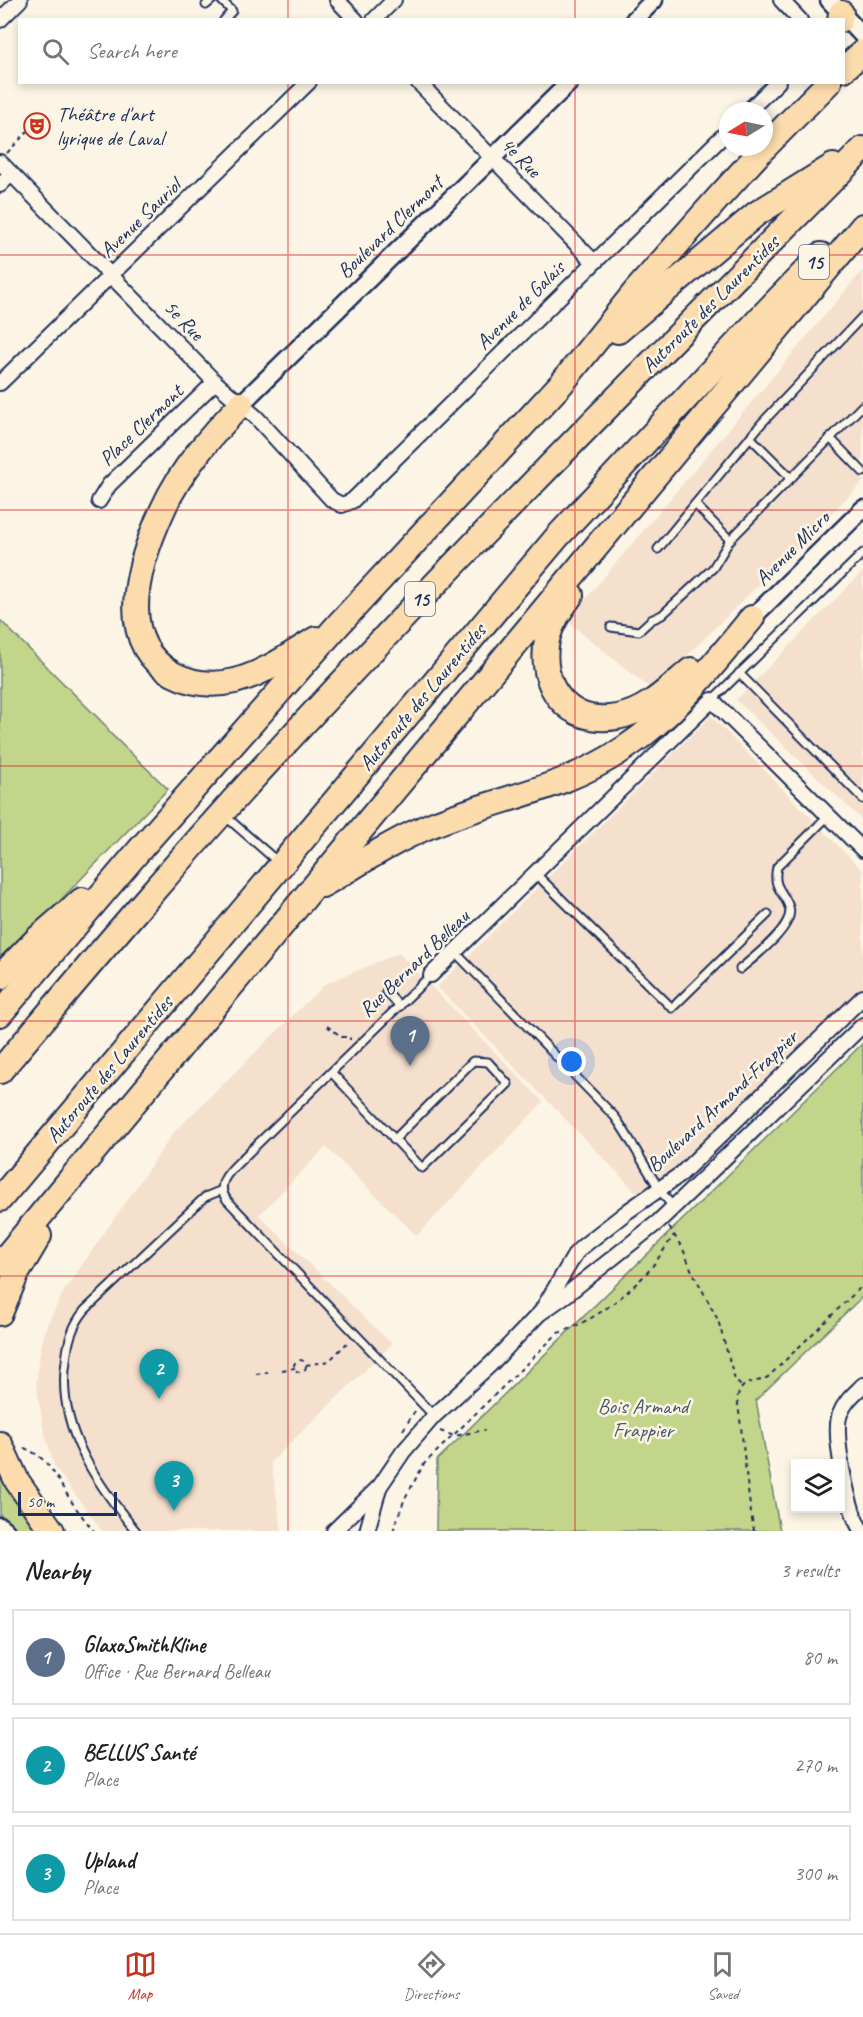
<!DOCTYPE html>
<html lang="en">
<head>
<meta charset="utf-8">
<style>
  :root { --surface:#fff; --page:#f2f2f2; --text:#202124; --muted:#757577; --line:#e0e0e0; --accent:#c8321e }
  body { margin:0; font-family:Caveat,sans-serif; background:var(--page); color:var(--text) }
  .controls { position:absolute; right:18px; bottom:18px; display:grid; overflow:hidden; border-radius:0px; box-shadow:0 3px 9px #0003 }
  .controls button { width:54px; height:54px; display:grid; place-items:center; padding:0; border:0; border-bottom:2px solid var(--line); background:var(--surface); color:var(--text); font:30px sans-serif }
  .compass { position:absolute; left:719px; top:102px; width:54px; height:54px; border-radius:50%; background:var(--surface); box-shadow:0 3px 9px #0003; rotate:260deg }
  .scale { position:absolute; left:18px; bottom:15px; width:99px; box-sizing:border-box; padding-left:6px; border:3px solid #1b2f5e; border-top:0; font-size:16px; line-height:21px; white-space:nowrap; color:#1b2f5e; -webkit-text-stroke:4px #fcf5e5; paint-order:stroke }
  .you { position:absolute; left:572px; top:1062px; width:21px; height:21px; margin:-15px; border:4px solid #fff; border-radius:50%; background:#1a73e8; box-shadow:0 0 0 9px #1a73e833 }
  .badge { display:grid; place-items:center; width:39px; height:39px; border-radius:50%; background:var(--accent); color:#fff; font-size:20px; font-weight:700 }
  .pin { position:absolute; translate:-50% -50px; filter:drop-shadow(0 2px 3px #0008) }
  .pin::after { content:''; position:absolute; top:32px; width:21px; height:18px; background:inherit; clip-path:polygon(0 0,100% 0,50% 100%) }
  .list { margin:0; padding:0; list-style:none }
  h2 { display:flex; justify-content:space-between; align-items:center; height:78px; margin:0; padding:0 24px; font-size:26px }
  h2 small { font-size:20px; font-weight:400; color:var(--muted) }
  .list li { display:grid; grid-template-columns:39px 1fr auto; gap:18px; align-items:center; box-sizing:border-box; height:96px; margin:0 12px 12px; padding:0 12px; border:2px solid var(--line); border-radius:0px }
  .list b { display:block; font-size:22px; white-space:nowrap }
  .list p { margin:0; font-size:20px; white-space:nowrap; color:var(--muted) }
  .list em { font-size:20px; font-style:normal; color:var(--muted) }
  .icon { flex:none; width:33px; height:33px; fill:none; stroke:currentColor; stroke-width:2; stroke-linecap:round; stroke-linejoin:round }
  .map { position:relative; flex:none; width:863px; height:1531px; overflow:hidden }
  .search { position:absolute; background:var(--surface); box-shadow:0 3px 9px #0003; left:18px; right:18px; top:18px; height:66px; display:flex; align-items:center; gap:15px; box-sizing:border-box; padding:0 21px; border-radius:0px; color:var(--muted); font-size:22px }
  .sheet { height:402px; background:var(--surface) }
  nav { display:flex; justify-content:space-around; align-items:center; box-sizing:border-box; height:84px; border-top:2px solid var(--line); background:var(--surface); font-size:16px; color:var(--muted) }
  nav a { display:grid; justify-items:center; gap:3px }
  nav .on { color:var(--accent) }
  .map>svg:first-child { display:block }
</style>
</head>
<body>
<div class="map">
<svg width="863" height="1531" viewBox="0 0 863 1531">
  <rect width="100%" height="100%" fill="#fcf5e5"/>
  <filter id="ink" filterUnits="userSpaceOnUse"><feTurbulence type="fractalNoise" baseFrequency=".0167" numOctaves="2"/><feDisplacementMap in="SourceGraphic" scale="12" xChannelSelector="R" yChannelSelector="G"/><feConvolveMatrix kernelMatrix="1 2 1 2 8 2 1 2 1" color-interpolation-filters="sRGB"/></filter>
  <g filter="url(#ink)">
    <!-- built -->
    <g fill="#f5e0ce">
      <path d="M863,270V482L652,690L567,621Z"/>
      <path d="M863,571V821L736,700Z"/>
      <path d="M711,716L863,871V989L678,1168L638,1194L437,987Z"/>
      <path d="M399,953L543,1102L417,1236L326,1147L259,1215L392,1344L271,1462L282,1531H102L54,1466L43,1427L36,1383L40,1351L46,1327L64,1291L174,1132L325,984Z"/>
    </g>
    <!-- green -->
    <g fill="#c2d58a" stroke="#6e8274" stroke-width="1.5">
      <path d="M0,620L106,726L109,732L168,789L52,909L0,957Z"/>
      <path d="M863,1043V1296L756,1400L780,1531H436L437,1460Z"/>
      <path d="M0,1462L43,1531H19L0,1516Z"/>
    </g>
    <g fill="none" stroke-linecap="round" stroke-linejoin="round">
      <!-- service casing -->
      <g stroke="#1b2f5e" stroke-width="11">
        <g id="service">
          <path d="M221,0L232,11L224,20"/>
          <path d="M206,5L212,0"/>
          <path d="M750,437L791,478"/>
          <path d="M830,438L863,472"/>
          <path d="M695,504L730,540"/>
          <path d="M658,549L761,424L863,316"/>
          <path d="M611,627L639,631L651,620L662,615L713,568L730,540L863,405"/>
          <path d="M739,673L863,799"/>
          <path d="M712,700L863,553"/>
          <path d="M224,815L279,863"/>
          <path d="M536,874L672,1008L768,914"/>
          <path d="M456,953L615,1117C636,1146 650,1180 673,1207"/>
          <path d="M740,969C753,958 796,926 789,907C784,891 772,889 777,867L828,816"/>
          <path d="M431,975L243,1158C231,1170 214,1183 227,1200L434,1416"/>
          <path d="M386,992L400,1006"/>
          <path d="M332,1073L422,1168L508,1084L488,1062L473,1061L394,1140"/>
          <path d="M136,1531C96,1483 56,1426 66,1361C68,1341 72,1326 85,1310L205,1197L222,1190"/>
        </g>
      </g>
      <!-- minor casing -->
      <g stroke="#1b2f5e" stroke-width="18">
        <g id="minor">
          <path d="M337,0L356,20"/>
          <path d="M781,0L800,20"/>
          <path d="M0,20L20,0"/>
          <path d="M374,20L394,0"/>
          <path d="M418,82L594,262"/>
          <path d="M748,111L778,82"/>
          <path d="M0,162L215,382L256,417L332,500L342,505L352,501L728,131"/>
          <path d="M0,185L11,174"/>
          <path d="M0,383L309,82"/>
          <path d="M99,501L109,485L215,382"/>
          <path d="M431,975L712,700L863,850"/>
          <path d="M542,1310L576,1253L582,1247L628,1211L681,1174L863,997"/>
          <path d="M334,1531L380,1486L403,1452L434,1416L491,1364L539,1314L566,1295L658,1222L863,1025"/>
          <path d="M367,1531L379,1488"/>
          <path d="M862,1531C849,1516 832,1433 840,1414C845,1401 854,1394 863,1385"/>
        </g>
      </g>
      <!-- tertiary casing -->
      <g stroke="#1b2f5e" stroke-width="21">
        <g id="tertiary">
          <path d="M829,0L863,36"/>
          <path d="M634,20L654,0"/>
          <path d="M241,404L570,82"/>
          <path d="M752,618L863,509"/>
          <path d="M0,1526L6,1531"/>
        </g>
      </g>
      <!-- motorway casing -->
      <g stroke="#1b2f5e" stroke-width="28">
        <g id="motorway">
          <path d="M840,20L841,13"/>
          <path d="M844,69L863,52"/>
          <path d="M618,331L756,214L833,166"/>
          <path d="M241,404C211,436 181,469 163,509C140,559 112,641 173,674C192,684 214,686 235,681C265,673 290,655 316,639"/>
          <path d="M571,595C561,609 551,623 547,640C538,686 568,726 617,717C648,711 668,689 691,670"/>
          <path d="M322,885C359,864 394,840 434,824C501,797 563,790 625,748C676,714 713,665 752,618"/>
          <path d="M0,977L38,938L82,900"/>
          <path d="M0,1014L142,847L338,625L562,383L635,292L719,197L761,151L829,82"/>
          <path d="M0,1071C95,958 191,845 292,736C477,536 671,343 863,149"/>
          <path d="M0,1199L558,536L766,312L821,255"/>
          <path d="M0,1264L863,226"/>
          <path d="M0,1313L16,1275L39,1236"/>
          <path d="M0,1444L17,1481L52,1531"/>
        </g>
      </g>
      <!-- path -->
      <g stroke="#1b2f5e" stroke-width="2" stroke-dasharray="4.5 4.5" stroke-linecap="butt">
        <path d="M7,153L32,127"/>
        <path d="M327,1026L342,1037H350V1040"/>
        <path d="M669,1227L683,1249L691,1269L718,1320L735,1380L742,1387"/>
        <circle cx="300" cy="1366" r="6"/>
        <path d="M306,1365L329,1361L347,1343"/>
        <path d="M282,1370L295,1368"/>
        <path d="M256,1374L268,1372"/>
        <path d="M403,1430L415,1411"/>
        <path d="M440,1431L454,1436L485,1430"/>
        <path d="M24,1448C48,1457 55,1476 68,1496C76,1509 85,1520 94,1531"/>
        <path d="M393,1531L405,1498L424,1464L558,1333C592,1321 618,1302 643,1277C655,1265 664,1249 674,1235"/>
        <path d="M754,1531C746,1487 744,1442 737,1398C743,1378 753,1385 768,1377L863,1285"/>
      </g>
      <!-- service -->
      <use href="#service" stroke="#fcf5e5" stroke-width="7"/>
      <!-- minor -->
      <use href="#minor" stroke="#fcf5e5" stroke-width="14"/>
      <!-- tertiary -->
      <use href="#tertiary" stroke="#fcf5e5" stroke-width="16"/>
      <!-- motorway -->
      <use href="#motorway" stroke="#fcdcac" stroke-width="24"/>
    </g>
  </g>
  <!-- grid -->
  <path fill="none" stroke="#d62828" stroke-width="1.5" stroke-opacity="0.55" d="M288,0V20M575,0V20M288,82V1531M575,82V1531M0,255H863M0,510H863M0,766H863M0,1021H863M0,1276H863"/>
  <!-- icons -->
  <defs>
    <g id="theatre-ring" transform="scale(1.35)"><circle r="9.5" fill="#fcf5e5" stroke="#c8321e" stroke-width="1.5"/><path d="M-5-5.5Q0-4 5-5.5V0Q5 5 0 6Q-5 5-5 0ZM-3.3-2.5H-1v1.5H-3.3ZM1-2.5H3.3v1.5H1ZM-2.8 1Q0 5.5 2.8 1Z" fill="#c8321e"/></g>
  </defs>
  <g fill-rule="evenodd">
    <use href="#theatre-ring" x="37" y="126"/>
  </g>
  <g text-anchor="middle" stroke-width="5" stroke-linejoin="round" paint-order="stroke">
    <!-- shield labels -->
    <g fill="#fcf5e5" stroke="#5e6a86" stroke-width="1.5">
      <rect x="799" y="245" width="30" height="34" rx="4.5"/>
      <rect x="405" y="582" width="30" height="34" rx="4.5"/>
    </g>
    <g font-size="20" font-weight="bold" fill="#1b2f5e">
      <text x="814" y="269">15</text>
      <text x="420" y="606">15</text>
    </g>
    <!-- poi labels -->
    <g font-size="21" fill="#1b2f5e" stroke="#fcf5e5" text-anchor="start">
      <text x="57" y="121">Théâtre d'art<tspan x="57" dy="24">lyrique de Laval</tspan></text>
    </g>
    <!-- street labels -->
    <g font-size="21" fill="#1b2f5e" stroke="#fcf5e5">
      <text transform="translate(521 157) rotate(45)" y="7">4e Rue</text>
      <text transform="translate(140 218) rotate(-44)" y="7">Avenue Sauriol</text>
      <text transform="translate(390 227) rotate(-44)" y="7">Boulevard Clermont</text>
      <text transform="translate(710 304) rotate(-45)" y="7">Autoroute des Laurentides</text>
      <text transform="translate(520 305) rotate(-45)" y="7">Avenue de Galais</text>
      <text transform="translate(184 320) rotate(46)" y="7">5e Rue</text>
      <text transform="translate(141 425) rotate(-44)" y="7">Place Clermont</text>
      <text transform="translate(792 548) rotate(-45)" y="7">Avenue Micro</text>
      <text transform="translate(422 697) rotate(-50)" y="7">Autoroute des Laurentides</text>
      <text transform="translate(414 963) rotate(-44)" y="7">Rue Bernard Belleau</text>
      <text transform="translate(109 1069) rotate(-50)" y="7">Autoroute des Laurentides</text>
      <text transform="translate(722 1101) rotate(-43)" y="7">Boulevard Armand-Frappier</text>
    </g>
    <!-- park labels -->
    <g font-size="21" fill="#455869" stroke="#fcf5e5">
      <text x="643" y="1413">Bois Armand<tspan x="643" dy="24">Frappier</tspan></text>
    </g>
  </g>
</svg>
<div class="controls">
<button><svg class="icon" aria-label="layers" viewBox="0 0 24 24"><path d="M12 4l9 5-9 5-9-5zM3 14l9 5 9-5"/></svg></button>
</div>
<svg class="compass" viewBox="-18 -18 36 36"><path d="M0-13l5 13h-10z" fill="#e53935"/><path d="M0 13l5-13h-10z" fill="#757577"/></svg>
<div class="scale">50 m</div>
<div class="you"></div>
<div class="pin badge" style="left:410px;top:1066px;background:#5c6f8a">1</div>
<div class="pin badge" style="left:159px;top:1399px;background:#0f9aa8">2</div>
<div class="pin badge" style="left:174px;top:1511px;background:#0f9aa8">3</div>
<div class="search"><svg class="icon" aria-label="search" viewBox="0 0 24 24"><circle cx="10" cy="10" r="6"/><path d="M15 15l6 6"/></svg>Search here</div>
</div>
<section class="sheet">
<h2>Nearby<small>3 results</small></h2>
<ul class="list">
<li><span class="badge" style="background:#5c6f8a">1</span><div><b>GlaxoSmithKline</b><p>Office · Rue Bernard Belleau</p></div><em>80 m</em></li>
<li><span class="badge" style="background:#0f9aa8">2</span><div><b>BELLUS Santé</b><p>Place</p></div><em>270 m</em></li>
<li><span class="badge" style="background:#0f9aa8">3</span><div><b>Upland</b><p>Place</p></div><em>300 m</em></li>
</ul>
</section>
<nav>
<a class="on"><svg class="icon" aria-label="map" viewBox="0 0 24 24"><path d="M3 6l6-2 6 2 6-2v14l-6 2-6-2-6 2zM9 4v14M15 6v14"/></svg>Map</a>
<a><svg class="icon" aria-label="directions" viewBox="0 0 24 24"><path d="M12 3l9 9-9 9-9-9zM9 14v-3h6M13 9l2 2-2 2"/></svg>Directions</a>
<a><svg class="icon" aria-label="saved" viewBox="0 0 24 24"><path d="M7 4h10v16l-5-4-5 4z"/></svg>Saved</a>
</nav>
</body>
</html>
